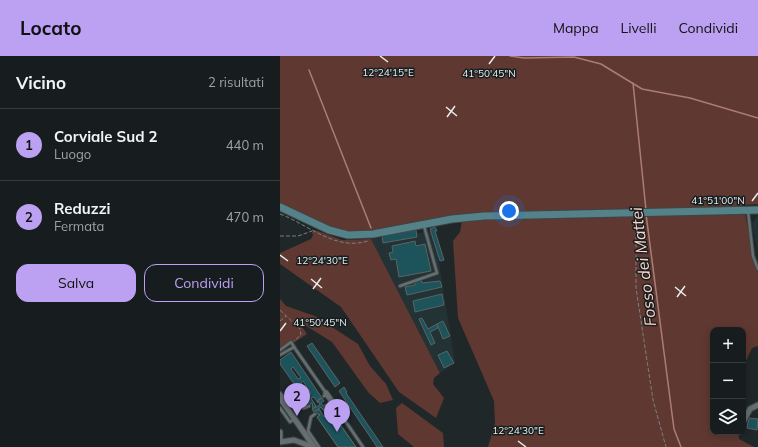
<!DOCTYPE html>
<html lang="it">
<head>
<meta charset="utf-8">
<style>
  :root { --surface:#171d1e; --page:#202627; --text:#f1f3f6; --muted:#9ea2a4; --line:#363b3c; --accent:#bca0f2 }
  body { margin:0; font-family:Mulish,sans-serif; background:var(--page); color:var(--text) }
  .controls { position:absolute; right:12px; bottom:12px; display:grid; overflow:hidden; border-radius:8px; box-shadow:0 2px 10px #0003 }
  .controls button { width:36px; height:36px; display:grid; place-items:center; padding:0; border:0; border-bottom:1px solid var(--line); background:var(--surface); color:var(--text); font:20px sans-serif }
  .you { position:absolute; left:229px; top:155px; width:14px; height:14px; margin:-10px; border:3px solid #fff; border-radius:50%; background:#1a73e8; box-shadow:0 0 0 6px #1a73e833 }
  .badge { display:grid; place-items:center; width:26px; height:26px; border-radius:50%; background:var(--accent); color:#111; font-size:13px; font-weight:700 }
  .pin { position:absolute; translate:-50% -33px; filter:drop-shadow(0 1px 2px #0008) }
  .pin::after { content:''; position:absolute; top:21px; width:14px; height:12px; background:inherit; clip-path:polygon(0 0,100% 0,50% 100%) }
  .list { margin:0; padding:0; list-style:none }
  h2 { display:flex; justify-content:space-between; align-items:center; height:52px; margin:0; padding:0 16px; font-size:17px }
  h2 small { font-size:13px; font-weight:400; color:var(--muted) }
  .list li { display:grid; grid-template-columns:26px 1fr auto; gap:12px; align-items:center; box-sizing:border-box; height:72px; padding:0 16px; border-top:1px solid var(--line) }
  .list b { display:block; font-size:15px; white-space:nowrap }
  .list p { margin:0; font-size:13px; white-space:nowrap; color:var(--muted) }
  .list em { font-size:13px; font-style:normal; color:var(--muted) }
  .actions { display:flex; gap:8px; padding:12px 16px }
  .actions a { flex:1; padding:9px 0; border:1px solid var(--accent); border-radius:12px; text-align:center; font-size:14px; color:var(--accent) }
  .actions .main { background:var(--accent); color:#111 }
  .icon { flex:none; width:22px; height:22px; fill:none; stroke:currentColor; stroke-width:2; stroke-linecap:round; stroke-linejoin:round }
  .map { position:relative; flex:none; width:478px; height:391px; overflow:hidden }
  header { display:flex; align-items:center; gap:24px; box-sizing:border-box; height:56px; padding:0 20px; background:var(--accent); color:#111 }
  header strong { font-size:19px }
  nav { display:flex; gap:22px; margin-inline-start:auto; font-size:14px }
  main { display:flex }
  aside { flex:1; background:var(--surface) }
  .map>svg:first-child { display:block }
</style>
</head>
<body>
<header>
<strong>Locato</strong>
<nav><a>Mappa</a><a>Livelli</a><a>Condividi</a></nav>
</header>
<main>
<aside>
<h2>Vicino<small>2 risultati</small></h2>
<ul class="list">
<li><span class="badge">1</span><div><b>Corviale Sud 2</b><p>Luogo</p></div><em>440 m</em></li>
<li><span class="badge">2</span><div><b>Reduzzi</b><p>Fermata</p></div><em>470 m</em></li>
</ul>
<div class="actions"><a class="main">Salva</a><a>Condividi</a></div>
</aside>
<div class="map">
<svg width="478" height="391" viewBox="0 0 478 391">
  <rect width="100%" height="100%" fill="#1f2728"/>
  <!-- built -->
  <g fill="#223235">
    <path d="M478,159V196L472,168Z"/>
    <path d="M154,175L175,307L160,317L91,183Z"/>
  </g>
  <!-- green -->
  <g fill="#5f3831">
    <path d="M0,0H478V148L463,149L478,217V290L472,292L463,311V274H433V376H458L459,383L474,391H208L215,367L214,345L178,262L173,185L180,176L182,165L189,159L145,164L84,176L63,177L0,149Z"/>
    <path d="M35,174L62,184L91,183L160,317L154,322L153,328L164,342L156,362L119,336L61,251L0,208V197L31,183L33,179L32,176Z"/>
    <path d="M0,243L6,250L35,260L78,288L90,310L106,328L113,344L100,347L88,336L52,286L18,265L27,278L0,296Z"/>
    <path d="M122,347L163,377L164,391H134L118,378L116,352Z"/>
  </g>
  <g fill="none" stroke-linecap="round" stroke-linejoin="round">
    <!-- stream -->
    <g stroke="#ac7d75" stroke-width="1.5">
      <path d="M230,0L244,2L294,1L321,8L362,33L410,42L478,62"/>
      <path d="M29,14L91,172"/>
      <path d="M353,27L366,154"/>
      <path d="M366,158L394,373L401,391"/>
    </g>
  </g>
  <!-- building -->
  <g fill="#1d535b" stroke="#5a6465" fill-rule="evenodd">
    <path d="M155,171L157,175H155L164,204L160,205L150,173Z"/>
    <path d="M136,174L137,181L103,187L102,180Z"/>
    <path d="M135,185L136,190L145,188L151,215L119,221L116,203L111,204L109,197L113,196L112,190Z"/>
    <path d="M141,224L142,227L160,225L162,231L127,239L125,231L135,229V226Z"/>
    <path d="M162,238L164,249L135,256L133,245Z"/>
    <path d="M142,262L148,273L157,268L158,272L150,276L155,287L151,289L139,263Z"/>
    <path d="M163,265L170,280L163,283L157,268Z"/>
    <path d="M32,287L60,327L55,331L27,290Z"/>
    <path d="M167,295L174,307L164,312L158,299Z"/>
    <path d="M11,296L42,342L38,344V347L34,341L31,342L36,350L33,353L32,347L29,349L0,308V304ZM13,311L21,322L18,323L11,313ZM23,325L31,337L29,339L21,327Z"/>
    <path d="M64,331L67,336L66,337L103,391H97L59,335Z"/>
    <path d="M42,342L44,345L41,347L43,350L46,348L48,351L44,354L41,351L34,356L32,353L40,349L38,344Z"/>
    <path d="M41,351L44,354L48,351L76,391H69L62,381L60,383L66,391H58L37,361L40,359L34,356L39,353L44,361L47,359ZM49,362L59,378L57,379L47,364Z"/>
    <path d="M41,351L44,354L48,351L76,391H58L37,361L40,359L34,356L39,353L44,361L47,359Z"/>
    <path d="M469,362L478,363L477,374L467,372Z"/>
  </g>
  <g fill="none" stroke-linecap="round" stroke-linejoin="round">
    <!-- lane casing -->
    <g stroke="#3e4546" stroke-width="4.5">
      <g id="lane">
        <path d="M468,155L473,200L478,213"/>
        <path d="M120,230L157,217L144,170"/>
        <path d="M0,294L11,286L14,291"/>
        <path d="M0,299L14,291L46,337L44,340"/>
        <path d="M0,337L11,350L24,352L29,350"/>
        <path d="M49,348L53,347L83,391"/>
        <path d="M0,352L10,366L14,363"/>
        <path d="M35,358L31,361L28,375L39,391"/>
      </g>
    </g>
    <!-- street casing -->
    <g stroke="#3e4546" stroke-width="7">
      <g id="street">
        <path d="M46,337L53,347"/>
        <path d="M0,342L34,391"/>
        <path d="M463,366L470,353L478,349"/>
        <path d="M0,376V384"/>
        <path d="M0,386L14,384L33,391"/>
      </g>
    </g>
    <!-- secondary casing -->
    <g stroke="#3e4546" stroke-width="9">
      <path id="secondary" d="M0,151L49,174L68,179L93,178L172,163L204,160L478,154"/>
    </g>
    <!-- path -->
    <g stroke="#798182" stroke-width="1" stroke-dasharray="4 2" stroke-linecap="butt">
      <path d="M0,158C29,169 55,195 88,185"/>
      <path d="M356,163V232L373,344L386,391"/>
      <path d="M0,180H18L32,175"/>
      <path d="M0,254L20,273L21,279L14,285"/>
      <path d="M0,265L6,260"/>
    </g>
    <!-- lane -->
    <use href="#lane" stroke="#656e70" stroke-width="2.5"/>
    <!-- street -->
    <use href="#street" stroke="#656e70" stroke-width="5"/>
    <!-- secondary -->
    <use href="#secondary" stroke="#558289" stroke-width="7"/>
  </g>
  <!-- ticks -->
  <path fill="none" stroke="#e7edee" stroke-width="1.5" d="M100,0L108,6M209,8L215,0M166,51L177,60M167,61L175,50M472,145L478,137M0,199L8,205M31,223L42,232M395,231L406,240M33,233L41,222M397,241L405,230M0,275L6,267M238,385L246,391"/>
  <g text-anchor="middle" stroke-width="3" stroke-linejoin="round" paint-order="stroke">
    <!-- water labels -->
    <g font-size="16" font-style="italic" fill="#fed3cb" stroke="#161e1f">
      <text transform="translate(363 211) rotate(-97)" y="6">Fosso dei Mattei</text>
    </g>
  </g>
  <g font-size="10" text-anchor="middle" fill="#e7edee" stroke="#161e1f" stroke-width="3" stroke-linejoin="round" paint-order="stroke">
    <text x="108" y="20">12°24'15"E</text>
    <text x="209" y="21">41°50'45"N</text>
    <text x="438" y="148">41°51'00"N</text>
    <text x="42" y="208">12°24'30"E</text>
    <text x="40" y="270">41°50'45"N</text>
    <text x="238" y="378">12°24'30"E</text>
  </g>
</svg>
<div class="controls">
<button>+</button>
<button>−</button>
<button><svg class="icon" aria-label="layers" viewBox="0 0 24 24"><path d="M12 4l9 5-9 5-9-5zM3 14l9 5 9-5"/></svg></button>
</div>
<div class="you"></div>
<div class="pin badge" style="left:57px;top:376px">1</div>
<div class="pin badge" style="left:17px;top:360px">2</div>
</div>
</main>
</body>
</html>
